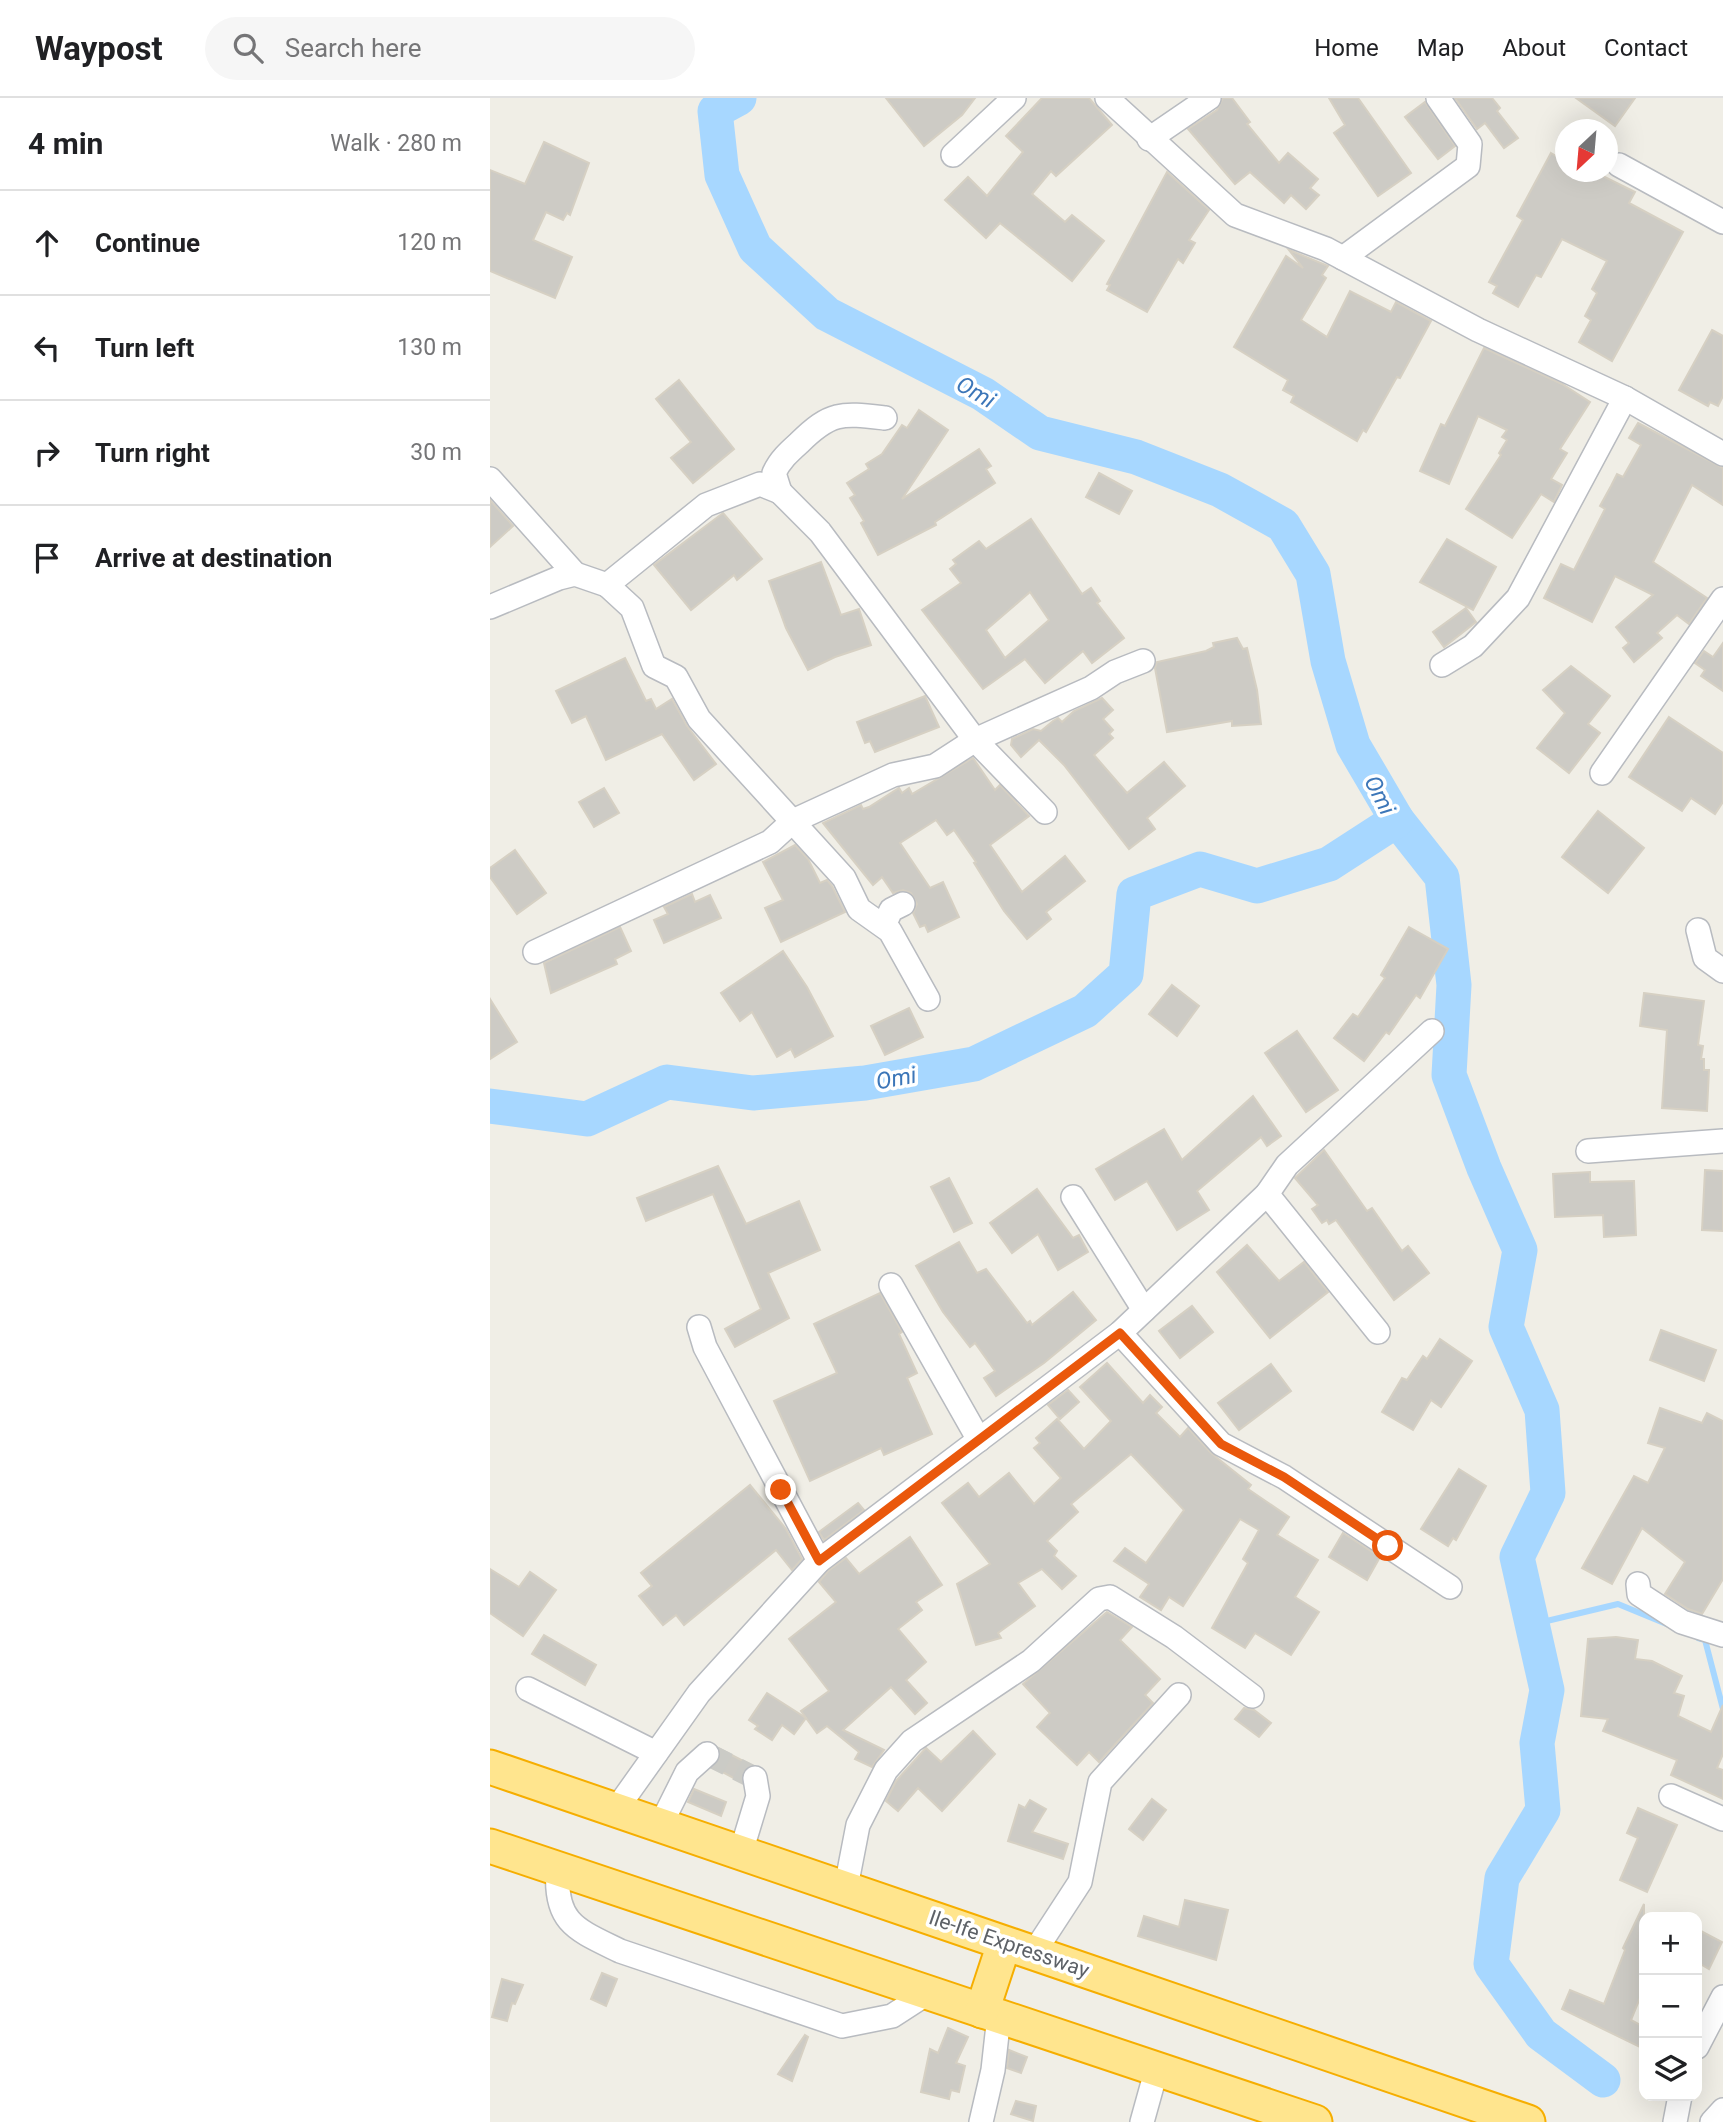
<!DOCTYPE html>
<html lang="en">
<head>
<meta charset="utf-8">
<style>
  :root { --surface:#fff; --page:#f6f6f6; --text:#202124; --muted:#757577; --line:#e0e0e0 }
  body { margin:0; font-family:Roboto,sans-serif; background:var(--page); color:var(--text) }
  .controls { position:absolute; right:21px; bottom:21px; display:grid; overflow:hidden; border-radius:14px; box-shadow:0 7px 28px #0002 }
  .controls button { width:63px; height:63px; display:grid; place-items:center; padding:0; border:0; border-bottom:2px solid var(--line); background:var(--surface); color:var(--text); font:35px sans-serif }
  .compass { position:absolute; left:1065px; top:21px; width:63px; height:63px; border-radius:50%; background:var(--surface); box-shadow:0 7px 28px #0002; rotate:206deg }
  .stop { position:absolute; width:21px; height:21px; margin:-16px; border:5px solid #ea580c; border-radius:50%; background:#fff }
  .stop.end { background:#ea580c; border-color:#fff; box-shadow:0 2px 7px #0008 }
  .list { margin:0; padding:0; list-style:none }
  h2 { display:flex; justify-content:space-between; align-items:center; height:91px; margin:0; padding:0 28px; font-size:30px }
  h2 small { font-size:23px; font-weight:400; color:var(--muted) }
  .list li { display:grid; grid-template-columns:46px 1fr auto; gap:21px; align-items:center; box-sizing:border-box; height:105px; padding:0 28px; border-top:2px solid var(--line) }
  .list b { display:block; font-size:26px; white-space:nowrap }
  .list em { font-size:23px; font-style:normal; color:var(--muted) }
  .icon { flex:none; width:38px; height:38px; fill:none; stroke:currentColor; stroke-width:2; stroke-linecap:round; stroke-linejoin:round }
  .map { position:relative; flex:none; width:1233px; height:2024px; overflow:hidden }
  header { display:flex; align-items:center; gap:42px; box-sizing:border-box; height:98px; padding:0 35px; background:var(--surface); border-bottom:2px solid var(--line) }
  header strong { font-size:33px }
  nav { display:flex; gap:38px; margin-inline-start:auto; font-size:24px }
  .search { width:490px; height:63px; background:var(--page); display:flex; align-items:center; gap:18px; box-sizing:border-box; padding:0 24px; border-radius:38px; color:var(--muted); font-size:26px }
  main { display:flex }
  aside { flex:1; background:var(--surface) }
  .map>svg:first-child { display:block }
</style>
</head>
<body>
<header>
<strong>Waypost</strong>
<div class="search"><svg class="icon" aria-label="search" viewBox="0 0 24 24"><circle cx="10" cy="10" r="6"/><path d="M15 15l6 6"/></svg>Search here</div>
<nav><a>Home</a><a>Map</a><a>About</a><a>Contact</a></nav>
</header>
<main>
<aside>
<h2>4 min<small>Walk · 280 m</small></h2>
<ul class="list">
<li><svg class="icon" aria-label="ahead" viewBox="0 0 24 24"><path d="M12 20V5M6 11l6-6 6 6"/></svg><div><b>Continue</b></div><em>120 m</em></li>
<li><svg class="icon" aria-label="left" viewBox="0 0 24 24"><path d="M17 20v-9H6M10 6l-5 5 5 5"/></svg><div><b>Turn left</b></div><em>130 m</em></li>
<li><svg class="icon" aria-label="right" viewBox="0 0 24 24"><path d="M7 20v-9h11M14 6l5 5-5 5"/></svg><div><b>Turn right</b></div><em>30 m</em></li>
<li><svg class="icon" aria-label="arrive" viewBox="0 0 24 24"><path d="M6 21V4h12l-3 4 3 4H6"/></svg><div><b>Arrive at destination</b></div></li>
</ul>
</aside>
<div class="map">
<svg width="1233" height="2024" viewBox="0 0 1233 2024">
  <rect width="100%" height="100%" fill="#f0eee6"/>
  <g fill="none" stroke-linecap="round" stroke-linejoin="round">
    <!-- stream -->
    <g stroke="#a7d7ff" stroke-width="6">
      <path d="M1040,1527L1128,1506L1179,1527"/>
      <path d="M1208,1540L1215,1542L1233,1611"/>
    </g>
    <!-- river -->
    <g stroke="#a7d7ff" stroke-width="35">
      <path d="M249,0L225,13L232,77L265,150L337,216L493,296L550,335L646,359L730,392L793,427L823,476L838,563L863,647L907,722L952,779L964,887L959,977L994,1070L1030,1152L1016,1229L1052,1312L1058,1395L1027,1459L1057,1592L1047,1645L1053,1712L1012,1780L1001,1866L1051,1936L1113,1982"/>
      <path d="M0,1008L97,1021L177,984L263,995L375,985L484,966L595,913L636,876L644,796L710,771L767,788L839,766L907,722"/>
    </g>
  </g>
  <!-- building -->
  <g fill="#cdcbc5" stroke="#d6d0c3" stroke-width="2" fill-rule="evenodd">
    <path d="M396,0H485L472,17L434,48Z"/>
    <path d="M552,0H599L622,27L566,78L561,73L542,96L575,124L582,117L614,143L582,183L510,125L496,140L455,102L478,79L497,98L533,54L516,38Z"/>
    <path d="M733,0H742L760,24L757,26L789,65L798,55L828,81L820,90L829,97L816,111L801,97L794,105L760,74L745,86L698,31L727,12Z"/>
    <path d="M839,0H868L921,75L888,98L844,35L855,27Z"/>
    <path d="M965,0H1002L1010,10L1007,13L1028,40L1014,50L995,25L987,31Z"/>
    <path d="M1086,0H1145L1125,28Z"/>
    <path d="M935,4L965,48L948,61L915,19Z"/>
    <path d="M54,44L99,65L80,117L77,115L73,122L56,114L43,142L82,159L65,200L0,173V72L35,86Z"/>
    <path d="M1061,55L1075,63V74H1094L1107,80L1109,76L1145,94L1139,105L1193,134L1122,263L1089,244L1101,222L1095,218L1107,195L1102,191L1117,163L1072,141L1051,179L1046,177L1028,209L1003,195L1007,188L999,184L1033,122L1027,118Z"/>
    <path d="M677,74L719,112L699,142L705,145L693,165L688,161L657,214L617,192L620,187L617,186Z"/>
    <path d="M799,152L838,168L832,177L836,180L811,222L837,239L860,193L901,214L906,204L941,223L910,280L907,279L876,334L873,332L867,343L801,304L804,298L793,292L798,282L744,249L796,158L813,170Z"/>
    <path d="M1222,232L1233,238V298L1228,308L1220,304L1218,308L1189,292Z"/>
    <path d="M994,250L1072,286L1100,304L1070,351L1077,355L1061,381L1072,387L1064,404L1051,396L1022,440L976,411L1011,357L1009,355L1017,342L1012,339L1017,332L988,318L959,386L930,373L951,326L955,328Z"/>
    <path d="M189,282L244,351L203,385L181,360L201,344L166,301Z"/>
    <path d="M429,312L458,332L412,401L489,351L501,368L496,371L505,385L445,424L446,427L388,457L371,425L374,423L360,400L365,397L357,385L379,371L376,366L392,356L412,327L417,330Z"/>
    <path d="M1148,325L1233,370V407L1202,387L1163,464L1217,500L1199,526L1187,517L1167,535L1172,540L1144,564L1133,550L1139,545L1126,529L1163,497L1125,478L1102,524L1054,500L1071,466L1084,472L1115,411L1110,408L1121,388L1127,376L1133,379L1151,347L1139,340Z"/>
    <path d="M609,375L642,393L629,416L596,399Z"/>
    <path d="M0,402L23,428L0,449Z"/>
    <path d="M233,415L272,461L247,482L244,477L201,512L164,467Z"/>
    <path d="M541,421L592,496L601,490L610,503L607,505L634,540L602,565L593,553L555,585L535,561L493,591L432,512L471,485L460,471L466,466L463,462L489,443L496,451ZM540,494L559,522L515,560L496,532Z"/>
    <path d="M957,441L1006,469L983,512L930,484Z"/>
    <path d="M331,464L351,517L369,511L381,547L345,559L318,572L296,530L279,483Z"/>
    <path d="M976,510L986,524L954,549L943,534Z"/>
    <path d="M747,540L753,551L757,550L767,592L771,626L742,628V623L677,634L665,570L667,564L716,553L724,549L723,545Z"/>
    <path d="M1233,545V593L1211,578L1215,572L1205,565L1214,553L1223,559Z"/>
    <path d="M135,560L156,603L161,601L166,611L182,601L197,628L226,666L204,682L172,636L116,662L96,618L82,625L66,593Z"/>
    <path d="M1081,568L1120,598L1098,626L1110,635L1079,675L1047,650L1075,615L1053,592Z"/>
    <path d="M435,598L449,629L385,654L380,643L375,645L367,624Z"/>
    <path d="M612,600L623,612L613,621L623,632L619,636L623,640L604,657L637,695L674,664L695,688L657,720L665,731L639,751L574,667L549,642L531,659L521,647L522,641L543,631L551,633L563,623L568,620L572,624L584,613Z"/>
    <path d="M1179,619L1233,655V704L1225,716L1201,700L1192,713L1139,679Z"/>
    <path d="M483,660L505,692L510,687L539,718L500,747L532,794L575,758L595,783L556,814L561,821L537,841L514,813L484,765L486,764L464,732L457,737L446,722L410,745L440,790L453,784L469,819L438,834L435,827L430,829L423,815L427,806L421,795L413,792L403,795L392,779L383,787L333,725L371,707L373,711L379,709L409,690L412,695L419,690L422,696Z"/>
    <path d="M114,690L129,715L104,729L89,704Z"/>
    <path d="M1108,713L1154,750L1118,795L1072,759Z"/>
    <path d="M305,747L318,761L330,785L337,782L342,788L355,814L291,844L275,810L293,802L273,764Z"/>
    <path d="M25,752L56,795L27,816L0,779V770Z"/>
    <path d="M202,796L205,804L220,797L231,820L174,845L164,822L178,816L174,809Z"/>
    <path d="M130,829L141,853L125,861L127,866L61,895L54,865Z"/>
    <path d="M919,829L958,851L930,900L926,897L899,936L896,934L874,963L844,940L863,916L868,919L895,880L891,877Z"/>
    <path d="M293,853L317,889L343,938L305,959L301,951L287,959L262,914L250,923L231,895Z"/>
    <path d="M682,887L709,908L687,938L659,916Z"/>
    <path d="M1154,895L1214,903L1208,947L1213,948L1211,961H1214V972H1219L1217,1013L1172,1010L1177,932L1150,928Z"/>
    <path d="M0,901L27,944L0,961Z"/>
    <path d="M419,910L433,939L395,957L381,928Z"/>
    <path d="M807,933L848,992L816,1014L775,955Z"/>
    <path d="M763,998L791,1038L777,1048L771,1039L707,1093L719,1112L687,1132L657,1083L625,1102L606,1071L674,1031L692,1062Z"/>
    <path d="M834,1052L877,1113L882,1110L912,1153L918,1148L939,1175L904,1202L846,1122L839,1126L837,1122L832,1125L822,1111L828,1107L805,1080Z"/>
    <path d="M228,1068L256,1126L309,1103L330,1152L278,1175L299,1220L245,1249L235,1231L271,1211L223,1096L156,1123L147,1100Z"/>
    <path d="M1215,1072L1233,1073V1133L1212,1132Z"/>
    <path d="M1100,1074V1084L1144,1083L1146,1137L1114,1139L1113,1117L1065,1119L1063,1076Z"/>
    <path d="M459,1080L482,1125L464,1134L441,1089Z"/>
    <path d="M547,1091L583,1140L589,1137L598,1154L568,1172L548,1136L522,1155L500,1125Z"/>
    <path d="M469,1144L487,1175L496,1171L537,1225L540,1223L542,1227L583,1194L606,1222L554,1265L506,1298L494,1280L505,1273L485,1245L480,1249L453,1214L426,1168Z"/>
    <path d="M757,1147L789,1183L814,1164L838,1194L780,1240L727,1174Z"/>
    <path d="M390,1195L412,1234L409,1236L427,1275L417,1280L442,1336L394,1357L391,1350L320,1383L284,1303L347,1275L324,1226Z"/>
    <path d="M702,1208L723,1234L690,1260L669,1233Z"/>
    <path d="M1171,1232L1226,1252L1214,1283L1160,1262Z"/>
    <path d="M950,1241L982,1263L951,1309L941,1302L923,1332L892,1314L912,1280L917,1282L933,1258L937,1261Z"/>
    <path d="M617,1265L653,1305L660,1297L672,1309L666,1315L690,1339L698,1330L721,1355L761,1387L758,1391L799,1419L787,1437L828,1462L805,1499L829,1514L801,1557L765,1535L755,1550L722,1530L758,1465L753,1461L769,1432L750,1421L693,1508L679,1499L671,1512L650,1499L659,1486L624,1463L635,1450L656,1465L694,1412L641,1356L581,1406L588,1414L557,1443L567,1453L564,1458L586,1478L572,1491L552,1471L528,1485L545,1508L508,1535L511,1540L486,1547L467,1486L500,1466L452,1405L478,1385L489,1399L519,1375L544,1406L571,1380L544,1350L550,1345L546,1340L567,1321L594,1351L621,1323L590,1289Z"/>
    <path d="M781,1266L801,1293L749,1332L728,1305Z"/>
    <path d="M578,1292L589,1304L570,1321L558,1307Z"/>
    <path d="M1170,1310L1212,1325L1217,1315L1233,1323V1481L1212,1516L1198,1511L1175,1496L1195,1464L1152,1430L1122,1486L1092,1470L1144,1378L1158,1385L1175,1350L1158,1345Z"/>
    <path d="M969,1371L996,1388L966,1442L963,1440L958,1448L931,1431Z"/>
    <path d="M260,1387L296,1431L312,1461L302,1472L286,1452L194,1527L186,1517L173,1527L149,1498L162,1488L151,1475Z"/>
    <path d="M368,1405L374,1412L334,1442L329,1434Z"/>
    <path d="M853,1435L890,1459L877,1482L839,1459Z"/>
    <path d="M420,1439L452,1487L426,1504L432,1512L408,1531L436,1564L416,1582L437,1605L425,1616L401,1589L353,1632L394,1652L382,1669L365,1661L369,1654L337,1628L327,1635L311,1613L339,1593L299,1541L346,1504L329,1484L338,1473L356,1460L369,1476Z"/>
    <path d="M0,1471L29,1489L40,1474L66,1492L33,1538L0,1515Z"/>
    <path d="M617,1514L642,1529L630,1542L670,1581L655,1597L663,1605L609,1664L599,1654L587,1667L547,1629L560,1615L533,1586Z"/>
    <path d="M54,1537L106,1567L95,1587L42,1556Z"/>
    <path d="M1126,1539L1148,1542L1145,1561L1162,1563L1192,1578L1184,1595L1194,1598L1188,1618L1221,1634L1233,1607V1656L1227,1670L1233,1672V1701L1181,1677L1187,1662L1113,1633L1118,1621L1091,1618L1098,1541Z"/>
    <path d="M277,1595L316,1620L304,1636L292,1627L282,1642L265,1631L268,1628L259,1622Z"/>
    <path d="M754,1610L764,1612L781,1625L769,1639L745,1621Z"/>
    <path d="M483,1633L505,1656L452,1713L428,1690L408,1713L396,1703L406,1683L436,1650L451,1664Z"/>
    <path d="M230,1651L261,1667L252,1674L251,1684L223,1669L230,1661Z"/>
    <path d="M204,1691L236,1704L231,1718L198,1704Z"/>
    <path d="M662,1701L676,1712L653,1742L639,1731Z"/>
    <path d="M540,1702L556,1711L542,1734L578,1746L573,1761L518,1743L529,1707L535,1710Z"/>
    <path d="M1148,1710L1187,1727L1157,1794L1130,1782L1148,1740L1137,1735Z"/>
    <path d="M695,1802L738,1812L726,1862L648,1838L654,1818L689,1829Z"/>
    <path d="M1154,1806V1890L1141,1922L1154,1929V1951L1072,1911L1080,1892L1114,1906L1135,1852L1133,1850Z"/>
    <path d="M1207,1831L1232,1844L1219,1871L1207,1864Z"/>
    <path d="M112,1875L127,1881L116,1908L101,1901Z"/>
    <path d="M12,1881L33,1887L25,1906L22,1905L17,1923L2,1919Z"/>
    <path d="M458,1930L478,1939L466,1965L475,1968L469,1994L461,1992L459,2001L431,1994L440,1951L448,1955Z"/>
    <path d="M315,1937L318,1939L302,1983L288,1976Z"/>
    <path d="M519,1952L537,1959L531,1975L517,1970Z"/>
    <path d="M526,2003L546,2008L543,2023L521,2016Z"/>
  </g>
  <g fill="none" stroke-linecap="round" stroke-linejoin="round">
    <!-- minor-tunnel -->
    <path stroke="#cbcbc6" stroke-width="23" stroke-dasharray="23 11" stroke-linecap="butt" d="M217,1656L265,1680"/>
    <!-- minor casing -->
    <g stroke="#b8bbc0" stroke-width="26">
      <g id="minor">
        <path d="M617,0L745,117L836,151L988,232L1135,300L1233,356"/>
        <path d="M659,41L719,0"/>
        <path d="M463,57L524,0"/>
        <path d="M1129,67L1233,124"/>
        <path d="M853,160L978,68L980,46L948,0"/>
        <path d="M0,381L85,476"/>
        <path d="M290,394L330,434L485,642L555,714"/>
        <path d="M117,487L142,510L164,568L186,579L209,621L354,780L369,811L400,833L438,901"/>
        <path d="M0,509L69,480L85,476L117,487L216,407L270,386L290,394L284,375C290,362 299,354 309,345C341,313 352,315 395,320"/>
        <path d="M952,567L983,548L1028,500L1135,300"/>
        <path d="M1112,675L1233,501"/>
        <path d="M394,828L401,812L413,806"/>
        <path d="M1208,832L1215,860L1233,873"/>
        <path d="M45,854L280,744L303,723L403,677L445,668L485,642L601,590L625,574L653,563"/>
        <path d="M1098,1053L1233,1043"/>
        <path d="M777,1096L888,1234"/>
        <path d="M583,1099L654,1212"/>
        <path d="M401,1187L489,1342"/>
        <path d="M209,1229L215,1249L329,1463"/>
        <path d="M630,1235L731,1346L794,1379L960,1489"/>
        <path d="M1148,1486L1149,1496L1192,1524L1233,1537"/>
        <path d="M38,1591L166,1655"/>
        <path d="M1181,1698L1233,1721"/>
        <path d="M125,1713L209,1595L329,1463L630,1235L777,1096L797,1067L942,933"/>
        <path d="M171,1726L197,1674L217,1656"/>
        <path d="M251,1754L268,1698L265,1680"/>
        <path d="M68,1772C64,1825 87,1832 130,1853L352,1928L402,1918L436,1896"/>
        <path d="M356,1789L368,1727L396,1672L422,1643L541,1563L609,1501L620,1499L684,1539L762,1598"/>
        <path d="M543,1856L590,1784L610,1684L689,1597"/>
        <path d="M1207,1949L1233,1899"/>
        <path d="M491,2024L503,1972L509,1918"/>
        <path d="M652,2024L667,1970"/>
        <path d="M1185,2024L1190,1998"/>
        <path d="M1222,2024L1233,2012"/>
      </g>
    </g>
    <!-- highway casing -->
    <g stroke="#f6ae00" stroke-width="37">
      <g id="highway">
        <path d="M0,1669L1038,2024"/>
        <path d="M0,1748L825,2024"/>
        <path d="M492,1913L514,1846"/>
      </g>
    </g>
    <!-- minor -->
    <use href="#minor" stroke="#fff" stroke-width="23"/>
    <!-- highway -->
    <use href="#highway" stroke="#ffe58e" stroke-width="33"/>
  </g>
  <g fill="none" stroke-linecap="round" stroke-linejoin="round">
    <!-- route -->
    <path stroke="#ea580c" stroke-width="9" d="M291,1392L329,1463L630,1235L731,1346L794,1379L898,1448"/>
  </g>
  <g text-anchor="middle" stroke-width="7" stroke-linejoin="round" paint-order="stroke">
    <!-- street labels -->
    <g font-size="21" fill="#5d6167" stroke="#fff">
      <text transform="translate(519 1846) rotate(19)" y="7">Ile-Ife Expressway</text>
    </g>
    <!-- water labels -->
    <g font-size="23" font-style="italic" fill="#3c76b8" stroke="#fff">
      <text transform="translate(486 294) rotate(30)" y="8">Omi</text>
      <text transform="translate(890 697) rotate(63)" y="8">Omi</text>
      <text transform="translate(406 980) rotate(-10)" y="8">Omi</text>
    </g>
  </g>
</svg>
<div class="controls">
<button>+</button>
<button>−</button>
<button><svg class="icon" aria-label="layers" viewBox="0 0 24 24"><path d="M12 4l9 5-9 5-9-5zM3 14l9 5 9-5"/></svg></button>
</div>
<svg class="compass" viewBox="-18 -18 36 36"><path d="M0-13l5 13h-10z" fill="#e53935"/><path d="M0 13l5-13h-10z" fill="#757577"/></svg>
<div class="stop" style="left:898px;top:1448px"></div>
<div class="stop end" style="left:291px;top:1392px"></div>
</div>
</main>
</body>
</html>
